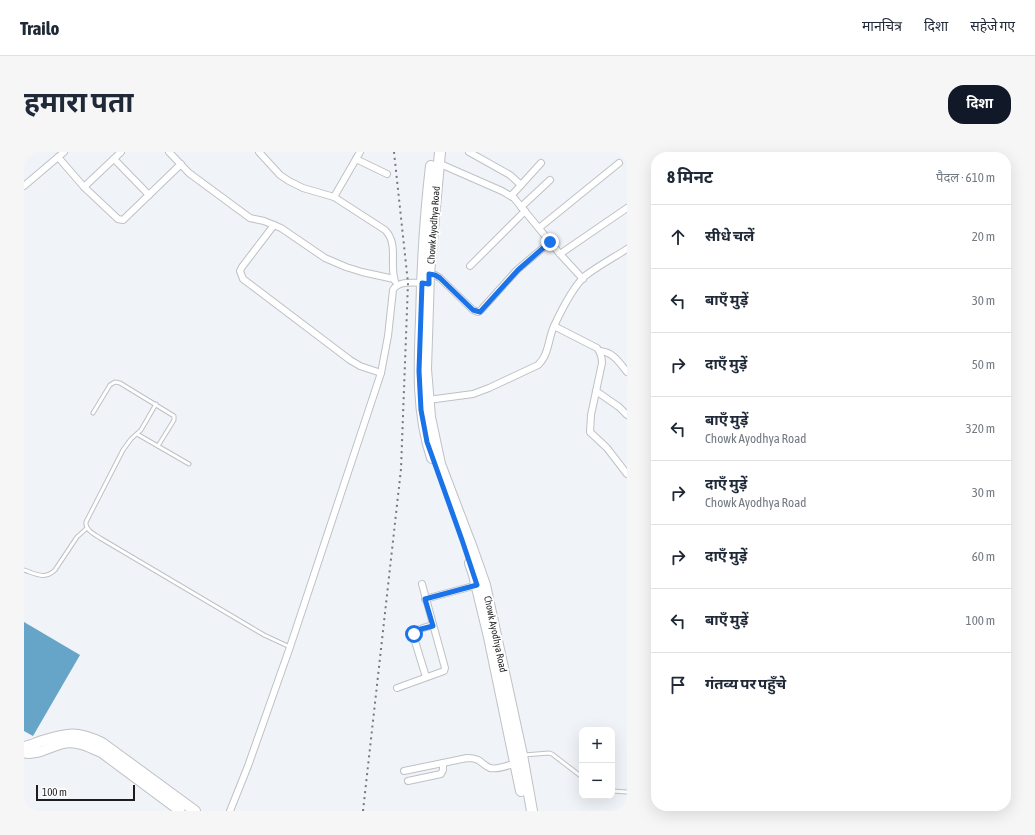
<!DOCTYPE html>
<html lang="hi">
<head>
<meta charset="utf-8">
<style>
  :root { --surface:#fff; --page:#f6f6f7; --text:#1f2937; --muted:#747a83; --line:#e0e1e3; --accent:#111827 }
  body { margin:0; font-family:"Asap Condensed","Noto Sans Devanagari",sans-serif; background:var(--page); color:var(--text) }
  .controls { position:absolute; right:12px; bottom:12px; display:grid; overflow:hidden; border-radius:8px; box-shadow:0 4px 16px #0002 }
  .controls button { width:36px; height:36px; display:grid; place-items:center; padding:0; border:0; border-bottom:1px solid var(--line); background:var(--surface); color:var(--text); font:20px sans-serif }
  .scale { position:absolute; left:12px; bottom:10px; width:99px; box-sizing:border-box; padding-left:4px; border:2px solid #1c1d1f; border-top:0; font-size:11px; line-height:14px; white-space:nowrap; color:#1c1d1f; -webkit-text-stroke:3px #fff; paint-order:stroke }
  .stop { position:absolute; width:12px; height:12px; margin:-9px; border:3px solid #1a73e8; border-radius:50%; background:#fff }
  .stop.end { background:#1a73e8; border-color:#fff; box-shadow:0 1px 4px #0008 }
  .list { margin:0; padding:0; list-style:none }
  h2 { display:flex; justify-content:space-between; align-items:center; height:52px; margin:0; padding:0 16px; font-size:17px }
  h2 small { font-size:13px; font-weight:400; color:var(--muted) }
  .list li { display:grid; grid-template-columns:26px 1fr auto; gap:12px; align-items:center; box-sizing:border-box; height:64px; padding:0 16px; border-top:1px solid var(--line) }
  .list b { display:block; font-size:15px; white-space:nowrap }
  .list p { margin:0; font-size:13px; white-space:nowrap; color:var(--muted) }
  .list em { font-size:13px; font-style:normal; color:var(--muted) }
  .icon { flex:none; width:22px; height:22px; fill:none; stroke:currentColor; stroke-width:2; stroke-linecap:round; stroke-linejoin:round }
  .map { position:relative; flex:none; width:603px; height:659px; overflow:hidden; border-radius:16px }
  header { display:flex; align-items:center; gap:24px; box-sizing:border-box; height:56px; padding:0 20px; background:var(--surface); border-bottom:1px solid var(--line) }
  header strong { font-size:19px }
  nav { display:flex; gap:22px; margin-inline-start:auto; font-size:14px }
  .intro { display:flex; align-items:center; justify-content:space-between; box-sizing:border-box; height:96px; padding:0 24px }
  h1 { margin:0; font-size:28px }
  .button { padding:10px 18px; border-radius:16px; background:var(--accent); color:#fff; font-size:14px; font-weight:700 }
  main { display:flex; gap:24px; padding:0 24px }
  aside { flex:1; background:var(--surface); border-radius:16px; box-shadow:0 4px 16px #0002 }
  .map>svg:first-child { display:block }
</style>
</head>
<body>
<header>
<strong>Trailo</strong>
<nav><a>मानचित्र</a><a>दिशा</a><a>सहेजे गए</a></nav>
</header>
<div class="intro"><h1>हमारा पता</h1><a class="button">दिशा</a></div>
<main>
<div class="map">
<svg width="603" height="659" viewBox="0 0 603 659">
  <rect width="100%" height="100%" fill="#f0f3f8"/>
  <!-- water -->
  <path fill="#66a4c8" d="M0,470L56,503L9,584L0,579Z"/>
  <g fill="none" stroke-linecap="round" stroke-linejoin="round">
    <!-- lane casing -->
    <g stroke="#bec1c5" stroke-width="5">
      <g id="lane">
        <path d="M132,252L117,278L107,287L99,298L62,370C61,378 70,382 76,386L240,483L266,495"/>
        <path d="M69,261L86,233L91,230L96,231L150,264V268L134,294"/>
        <path d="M113,282L165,312"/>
        <path d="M0,418C12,422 21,428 31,418L53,385L63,376"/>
        <path d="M500,603L525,601L528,602L558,625"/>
        <path d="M588,639L603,640"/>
      </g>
    </g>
    <!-- street casing -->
    <g stroke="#bec1c5" stroke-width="8">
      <g id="street">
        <path d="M145,0L165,21L226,66L240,69L257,76L301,106L322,115L338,120L370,127"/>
        <path d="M235,0L256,23L265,29L279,36L310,45L361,78C375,92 365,112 371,129"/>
        <path d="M445,0L486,23L497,33"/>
        <path d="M34,5L60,35L94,67L99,68L157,12"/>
        <path d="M90,7L125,43"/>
        <path d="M332,7L363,22"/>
        <path d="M414,11L478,39L490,46L536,102L559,127"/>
        <path d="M0,34L40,0"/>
        <path d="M60,35L97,0"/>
        <path d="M487,44L517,11"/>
        <path d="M310,45L336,0"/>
        <path d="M497,55L526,28"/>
        <path d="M250,73L218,115L216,119L219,127L326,208L336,214L357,221"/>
        <path d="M515,76L595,11"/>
        <path d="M536,102L603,56"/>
        <path d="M446,114L501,59"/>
        <path d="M405,122L411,123L416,126L449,158L454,160L457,158L493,118L526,90"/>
        <path d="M530,174L573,196C577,201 578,205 578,211L567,263L566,280L583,296L603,322"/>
        <path d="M576,199C589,200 595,210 603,220"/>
        <path d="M572,239L595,255L603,263"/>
        <path d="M404,248L449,242L465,236L514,213C525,203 524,187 530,174C537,159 549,135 561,124C574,114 589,106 603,97"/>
        <path d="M401,447L453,433"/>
        <path d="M402,525L390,486C391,476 401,476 409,473"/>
        <path d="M373,536L420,519L421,516L398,432"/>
        <path d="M380,619L443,606C458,606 456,612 466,616C474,618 485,613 492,611"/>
        <path d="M384,629L417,622L419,618V611"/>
        <path d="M206,659L224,614L266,495L357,221L364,184L369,138C374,128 391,131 401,131"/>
      </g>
    </g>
    <!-- secondary casing -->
    <g stroke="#bec1c5" stroke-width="11">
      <path id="secondary" d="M0,601C14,604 28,593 42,591C54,589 67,596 78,601L156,659"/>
    </g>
    <!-- primary casing -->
    <g stroke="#bec1c5" stroke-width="12">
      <g id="primary">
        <path d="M416,0L405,122L402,217L406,265L416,312L448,396L461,433L498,603L508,659"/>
        <path d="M407,14C401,65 398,116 397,168C395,214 393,261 408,306"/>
        <path d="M446,411L450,423L465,485L497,639"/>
        <path d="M0,595C6,594 12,591 18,589C44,581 53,579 78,591L171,659"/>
      </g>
    </g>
    <!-- lane -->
    <use href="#lane" stroke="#fff" stroke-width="3"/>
    <!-- street -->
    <use href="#street" stroke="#fff" stroke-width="6"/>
    <!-- secondary -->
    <use href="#secondary" stroke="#fff" stroke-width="9"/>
    <!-- primary -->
    <use href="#primary" stroke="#fff" stroke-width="10"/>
    <!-- rail -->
    <path stroke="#77787c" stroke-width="2" stroke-dasharray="2 4" stroke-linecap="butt" d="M339,659L377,317L384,131L370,0"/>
  </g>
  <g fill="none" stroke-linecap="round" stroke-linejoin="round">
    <!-- route -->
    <path stroke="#1a73e8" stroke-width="5" d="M390,482L393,478L409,474L401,447L453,433L438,388L403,290L397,258L395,219L398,131L405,132V122L411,123L416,126L449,158L456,160L494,118L526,90"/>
  </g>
  <g text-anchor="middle" stroke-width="4" stroke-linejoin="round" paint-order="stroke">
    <!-- street labels -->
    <g font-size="10" fill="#1c1d1f" stroke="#fff">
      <text transform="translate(409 73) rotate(-86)" y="4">Chowk Ayodhya Road</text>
      <text transform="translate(472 482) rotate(78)" y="4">Chowk Ayodhya Road</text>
    </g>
  </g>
</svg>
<div class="controls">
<button>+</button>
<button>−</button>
</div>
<div class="scale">100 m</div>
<div class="stop" style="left:390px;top:482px"></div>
<div class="stop end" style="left:526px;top:90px"></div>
</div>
<aside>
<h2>8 मिनट<small>पैदल · 610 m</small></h2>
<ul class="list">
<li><svg class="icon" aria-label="ahead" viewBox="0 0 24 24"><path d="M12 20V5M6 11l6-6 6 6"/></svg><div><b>सीधे चलें</b></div><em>20 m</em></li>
<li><svg class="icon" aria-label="left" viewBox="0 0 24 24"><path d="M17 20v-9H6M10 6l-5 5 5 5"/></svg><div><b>बाएँ मुड़ें</b></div><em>30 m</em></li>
<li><svg class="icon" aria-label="right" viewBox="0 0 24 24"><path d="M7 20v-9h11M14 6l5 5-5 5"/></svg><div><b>दाएँ मुड़ें</b></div><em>50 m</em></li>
<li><svg class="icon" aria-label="left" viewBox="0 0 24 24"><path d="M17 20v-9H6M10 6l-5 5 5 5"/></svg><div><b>बाएँ मुड़ें</b><p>Chowk Ayodhya Road</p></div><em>320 m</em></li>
<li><svg class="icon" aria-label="right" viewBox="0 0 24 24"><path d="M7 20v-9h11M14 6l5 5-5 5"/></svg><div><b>दाएँ मुड़ें</b><p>Chowk Ayodhya Road</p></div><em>30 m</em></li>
<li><svg class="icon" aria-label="right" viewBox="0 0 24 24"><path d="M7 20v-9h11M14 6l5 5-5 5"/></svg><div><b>दाएँ मुड़ें</b></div><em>60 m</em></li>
<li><svg class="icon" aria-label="left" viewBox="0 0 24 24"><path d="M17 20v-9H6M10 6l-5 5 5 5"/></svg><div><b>बाएँ मुड़ें</b></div><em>100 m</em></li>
<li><svg class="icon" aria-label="arrive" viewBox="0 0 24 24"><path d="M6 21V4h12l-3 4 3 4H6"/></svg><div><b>गंतव्य पर पहुँचे</b></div></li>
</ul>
</aside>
</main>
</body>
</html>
